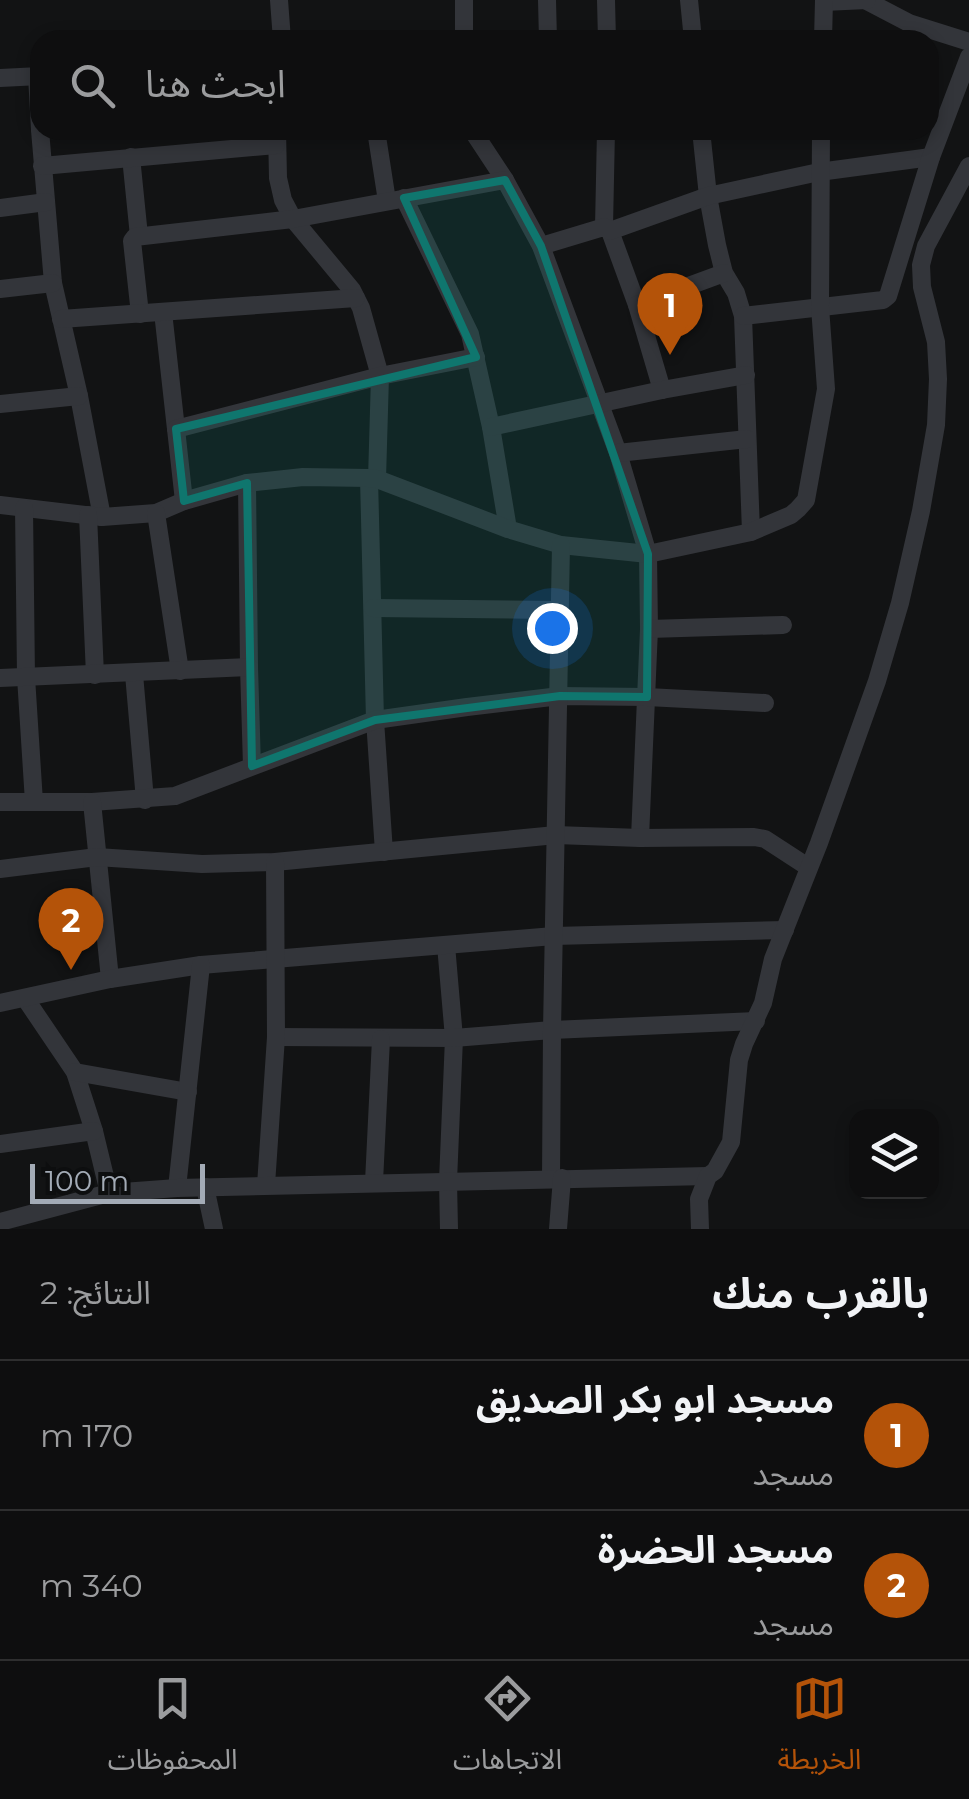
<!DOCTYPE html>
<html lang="ar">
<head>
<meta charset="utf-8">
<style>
  :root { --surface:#0e0e0f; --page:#171718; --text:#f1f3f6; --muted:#9b9c9e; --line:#2e2e2f; --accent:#b45309 }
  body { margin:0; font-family:Montserrat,"Noto Sans Arabic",sans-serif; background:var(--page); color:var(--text); direction:rtl }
  .controls { position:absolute; right:30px; bottom:30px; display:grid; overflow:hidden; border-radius:20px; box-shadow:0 5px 15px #0003 }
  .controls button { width:90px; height:90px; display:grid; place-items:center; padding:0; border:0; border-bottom:2px solid var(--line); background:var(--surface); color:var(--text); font:50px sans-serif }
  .scale { position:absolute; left:30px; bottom:25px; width:175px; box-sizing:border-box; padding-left:10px; border:5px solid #a3abb6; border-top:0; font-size:28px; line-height:35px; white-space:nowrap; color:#a3abb6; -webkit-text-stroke:8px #0d0e0f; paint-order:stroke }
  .you { position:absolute; left:552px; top:628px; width:35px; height:35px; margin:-25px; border:8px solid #fff; border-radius:50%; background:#1a73e8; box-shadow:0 0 0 15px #1a73e833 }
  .badge { display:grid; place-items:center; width:65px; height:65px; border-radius:50%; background:var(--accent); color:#fff; font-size:32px; font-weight:700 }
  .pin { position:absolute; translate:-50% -82px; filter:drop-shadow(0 2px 5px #0008) }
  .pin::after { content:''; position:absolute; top:52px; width:35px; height:30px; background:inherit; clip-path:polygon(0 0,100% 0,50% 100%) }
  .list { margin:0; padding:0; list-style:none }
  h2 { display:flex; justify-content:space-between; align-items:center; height:130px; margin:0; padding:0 40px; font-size:42px }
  h2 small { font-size:32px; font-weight:400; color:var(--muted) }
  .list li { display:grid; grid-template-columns:65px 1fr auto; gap:30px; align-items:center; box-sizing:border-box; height:150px; padding:0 40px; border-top:2px solid var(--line) }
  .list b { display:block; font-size:38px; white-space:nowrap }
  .list p { margin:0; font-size:32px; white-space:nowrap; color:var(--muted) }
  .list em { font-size:32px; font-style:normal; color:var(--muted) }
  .icon { flex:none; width:55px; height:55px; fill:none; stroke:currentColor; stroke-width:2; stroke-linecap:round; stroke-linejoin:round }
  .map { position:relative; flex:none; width:969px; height:1229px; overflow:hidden; direction:ltr }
  .search { position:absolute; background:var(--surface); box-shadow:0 5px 15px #0003; left:30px; right:30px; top:30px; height:110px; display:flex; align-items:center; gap:25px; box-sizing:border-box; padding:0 35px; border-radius:30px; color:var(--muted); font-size:38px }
  .sheet { height:430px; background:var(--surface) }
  nav { display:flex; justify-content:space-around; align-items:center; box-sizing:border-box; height:140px; border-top:2px solid var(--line); background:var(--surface); font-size:28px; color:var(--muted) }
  nav a { display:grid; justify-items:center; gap:5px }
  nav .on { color:var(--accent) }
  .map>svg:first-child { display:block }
</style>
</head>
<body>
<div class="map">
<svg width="969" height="1229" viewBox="0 0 969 1229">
  <rect width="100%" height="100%" fill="#121314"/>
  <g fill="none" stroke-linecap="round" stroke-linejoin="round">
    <!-- minor -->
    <g stroke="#33353a" stroke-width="18">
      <path d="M279,0L282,40"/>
      <path d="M464,0V40"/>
      <path d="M547,0L548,40"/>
      <path d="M606,0L607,40"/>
      <path d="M689,0L693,40"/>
      <path d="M865,0L909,23L969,42"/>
      <path d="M824,2L867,0"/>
      <path d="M823,40L824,0"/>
      <path d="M37,76L40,129"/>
      <path d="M0,78L40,76"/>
      <path d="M40,130L53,283L79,396L102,517"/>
      <path d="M277,130L278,178L283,200L293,219L352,290L361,308L380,376L377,479"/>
      <path d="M376,130L387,201"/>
      <path d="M472,130L505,180L541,246L618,453L648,554L649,629L640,838"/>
      <path d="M701,130L708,196L717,245L724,273L736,293L743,316L751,532"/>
      <path d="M131,157L139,236"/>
      <path d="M42,166L276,145"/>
      <path d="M404,198L470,334L491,427L508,529"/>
      <path d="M0,208L46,202"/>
      <path d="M604,227L606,130"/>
      <path d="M610,231L637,305L662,390"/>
      <path d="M541,246L604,227L610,231L708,196L819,172L931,157"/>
      <path d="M0,289L53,283"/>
      <path d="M637,305L724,273"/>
      <path d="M163,312L184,501"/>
      <path d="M140,314L132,241L135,237L293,219L505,180"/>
      <path d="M743,316L883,300L888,296L931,157L969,57"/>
      <path d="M61,319L356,298"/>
      <path d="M0,404L79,396"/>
      <path d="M491,427L662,390L746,375"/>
      <path d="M176,429L380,376L476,357"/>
      <path d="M618,453L747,439"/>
      <path d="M369,478L375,720L384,852"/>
      <path d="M247,483L249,667L252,766"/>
      <path d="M0,505L102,517L156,513L184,501L247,483L303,477L369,478L377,479L508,529L561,545L648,554L751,532L791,515L798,509L806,500L826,389L820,307L821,130"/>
      <path d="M24,508L26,677L34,802"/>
      <path d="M156,513L180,671"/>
      <path d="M88,515L95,675"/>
      <path d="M373,608L559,610"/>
      <path d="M649,629L783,625"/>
      <path d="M134,674L145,800"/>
      <path d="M0,678L249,667"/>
      <path d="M0,802H92L175,796L375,720L467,707L560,696L647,697L765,703"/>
      <path d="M92,802L110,979"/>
      <path d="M0,869L97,857L202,864L275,862L556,835L640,838L754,837L765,839L808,867"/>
      <path d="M446,945L454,1038L448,1181L449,1229"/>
      <path d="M25,998L75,1072L94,1131L109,1193"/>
      <path d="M0,1003L110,979L201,965L554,936L785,930"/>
      <path d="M276,1037L454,1038L552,1030L756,1021"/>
      <path d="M75,1072L188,1092"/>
      <path d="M0,1144L94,1131"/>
      <path d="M551,1178L552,1030L561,545"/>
      <path d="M374,1182L381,1039"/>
      <path d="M266,1185L276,1037L275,862"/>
      <path d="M205,1187L214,1229"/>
      <path d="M177,1188L201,965"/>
      <path d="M0,1222L109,1193L177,1188L708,1176"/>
      <path d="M558,1229L562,1178"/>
      <path d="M700,1229L699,1199L708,1176L715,1171L731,1142L739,1060L744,1044L763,1003L773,959L819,843L877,681L900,603L921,511L936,425L938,379L936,342L922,287L921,265L926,246L969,166"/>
    </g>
  </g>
  <!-- marked area -->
  <path fill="#0f766e" fill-opacity="0.2" stroke="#0f766e" stroke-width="8" stroke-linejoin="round" d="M505,180L541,246L648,554L647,697L560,696L375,720L252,766L247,483L184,501L176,429L476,357L404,198Z"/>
</svg>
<div class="controls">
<button><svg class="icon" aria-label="layers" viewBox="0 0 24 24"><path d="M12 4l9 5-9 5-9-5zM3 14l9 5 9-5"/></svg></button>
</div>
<div class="scale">100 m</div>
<div class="you"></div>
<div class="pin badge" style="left:670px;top:355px">1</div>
<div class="pin badge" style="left:71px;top:970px">2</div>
<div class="search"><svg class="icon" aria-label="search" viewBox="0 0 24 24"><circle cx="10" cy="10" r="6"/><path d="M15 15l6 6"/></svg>ابحث هنا</div>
</div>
<section class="sheet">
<h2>بالقرب منك<small>النتائج: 2</small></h2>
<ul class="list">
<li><span class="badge">1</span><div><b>مسجد ابو بكر الصديق</b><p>مسجد</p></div><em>170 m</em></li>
<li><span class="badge">2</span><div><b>مسجد الحضرة</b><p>مسجد</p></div><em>340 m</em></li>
</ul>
</section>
<nav>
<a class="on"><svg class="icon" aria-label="map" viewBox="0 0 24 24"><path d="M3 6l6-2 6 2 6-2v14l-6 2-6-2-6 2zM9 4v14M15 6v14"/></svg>الخريطة</a>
<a><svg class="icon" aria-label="directions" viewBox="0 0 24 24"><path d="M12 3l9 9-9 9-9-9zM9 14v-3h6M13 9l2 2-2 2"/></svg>الاتجاهات</a>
<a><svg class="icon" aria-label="saved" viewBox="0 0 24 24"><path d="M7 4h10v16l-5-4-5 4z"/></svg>المحفوظات</a>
</nav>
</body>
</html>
